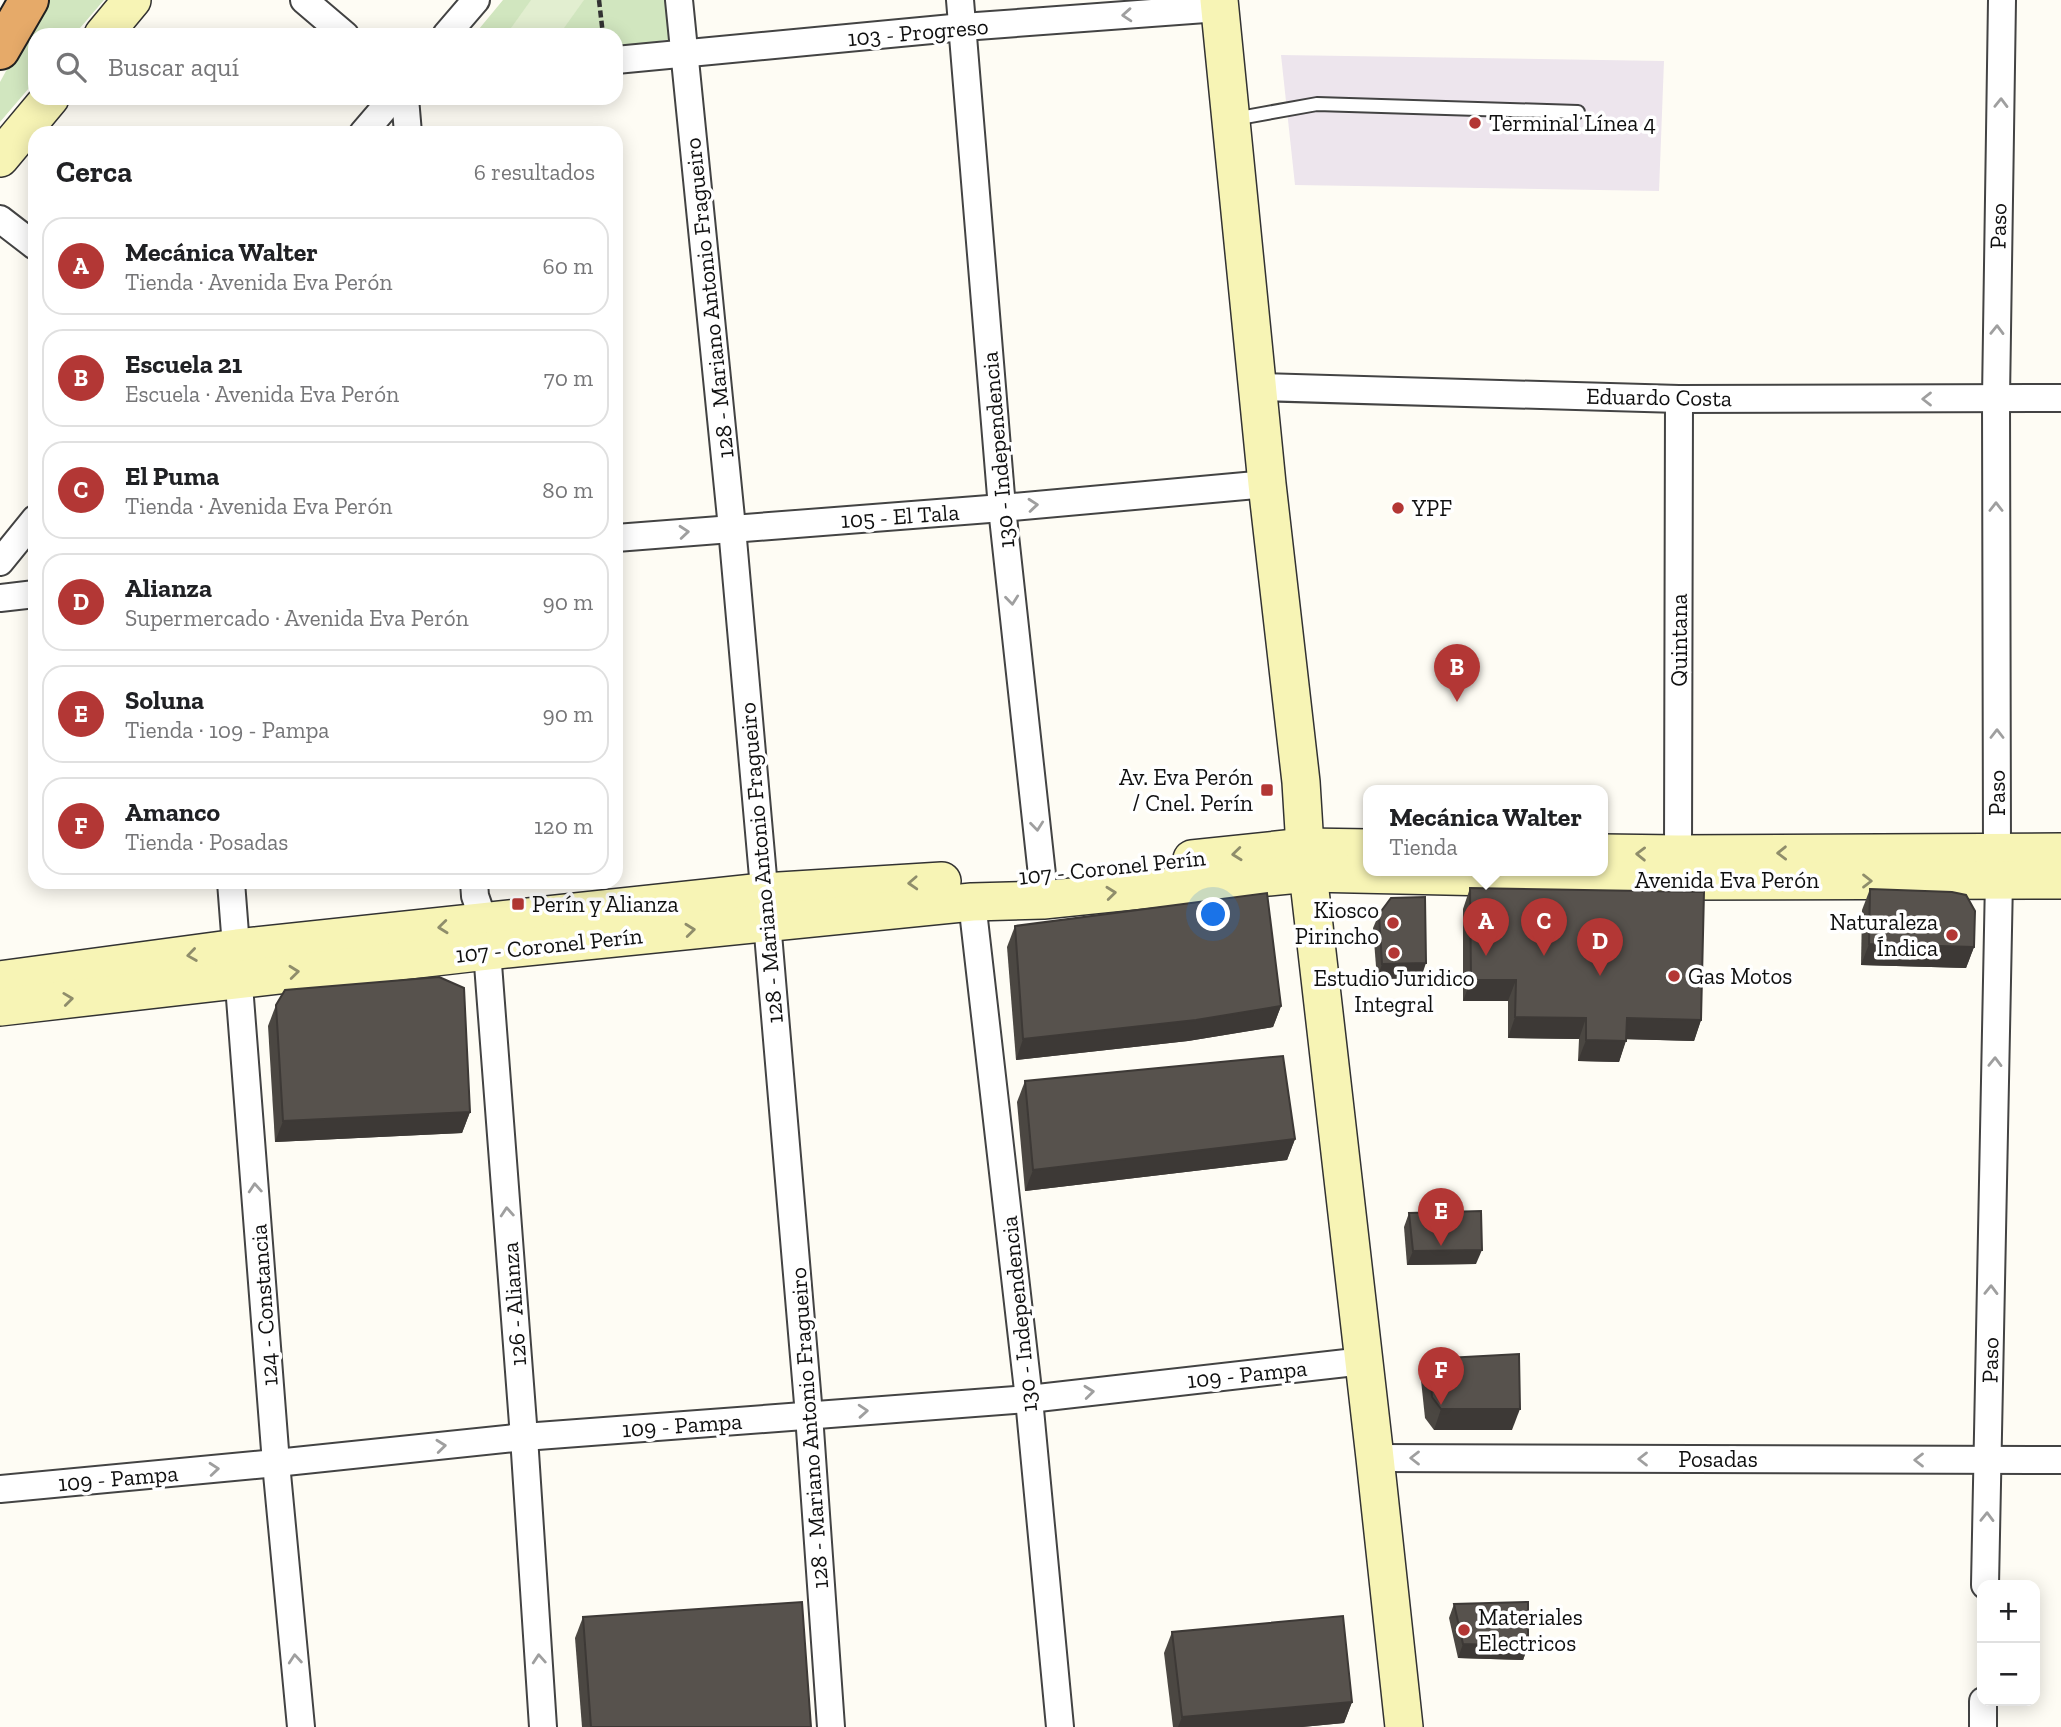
<!DOCTYPE html>
<html lang="es">
<head>
<meta charset="utf-8">
<style>
  :root { --surface:#fff; --page:#f6f6f6; --text:#202124; --muted:#757577; --line:#e0e0e0; --accent:#b33735 }
  body { margin:0; font-family:"Zilla Slab",serif; background:var(--page); color:var(--text) }
  .controls { position:absolute; right:21px; bottom:21px; display:grid; overflow:hidden; border-radius:14px; box-shadow:0 4px 18px #0003 }
  .controls button { width:63px; height:63px; display:grid; place-items:center; padding:0; border:0; border-bottom:2px solid var(--line); background:var(--surface); color:var(--text); font:35px sans-serif }
  .you { position:absolute; left:1214px; top:915px; width:24px; height:24px; margin:-18px; border:5px solid #fff; border-radius:50%; background:#1a73e8; box-shadow:0 0 0 10px #1a73e833 }
  .badge { display:grid; place-items:center; width:46px; height:46px; border-radius:50%; background:var(--accent); color:#fff; font-size:23px; font-weight:700 }
  .pin { position:absolute; translate:-50% -58px; filter:drop-shadow(0 2px 4px #0008) }
  .pin::after { content:''; position:absolute; top:37px; width:24px; height:21px; background:inherit; clip-path:polygon(0 0,100% 0,50% 100%) }
  .popup { position:absolute; left:1363px; top:785px; width:245px; height:91px; box-sizing:border-box; display:grid; place-content:center; border-radius:14px; background:var(--surface); filter:drop-shadow(0 2px 5px #0005); font-size:23px; white-space:nowrap; color:var(--muted) }
  .popup b { font-size:26px; color:var(--text) }
  .popup::after { content:''; position:absolute; left:50%; top:100%; margin-left:-14px; border:14px solid transparent; border-top-color:var(--surface) }
  .list { margin:0; padding:0; list-style:none }
  h2 { display:flex; justify-content:space-between; align-items:center; height:91px; margin:0; padding:0 28px; font-size:30px }
  h2 small { font-size:23px; font-weight:400; color:var(--muted) }
  .list li { display:grid; grid-template-columns:46px 1fr auto; gap:21px; align-items:center; box-sizing:border-box; height:98px; margin:0 14px 14px; padding:0 14px; border:2px solid var(--line); border-radius:21px }
  .list b { display:block; font-size:26px; white-space:nowrap }
  .list p { margin:0; font-size:23px; white-space:nowrap; color:var(--muted) }
  .list em { font-size:23px; font-style:normal; color:var(--muted) }
  .icon { flex:none; width:38px; height:38px; fill:none; stroke:currentColor; stroke-width:2; stroke-linecap:round; stroke-linejoin:round }
  .map { position:relative; flex:none; width:2061px; height:1727px; overflow:hidden }
  .search { position:absolute; background:var(--surface); box-shadow:0 4px 18px #0003; left:28px; top:28px; width:595px; height:77px; display:flex; align-items:center; gap:18px; box-sizing:border-box; padding:0 24px; border-radius:21px; color:var(--muted); font-size:26px }
  .panel { position:absolute; background:var(--surface); box-shadow:0 4px 18px #0003; left:28px; top:126px; width:595px; height:763px; border-radius:21px }
  .map>svg:first-child { display:block }
</style>
</head>
<body>
<div class="map">
<svg width="2061" height="1727" viewBox="0 0 2061 1727">
  <rect width="100%" height="100%" fill="#fefcf4"/>
  <!-- industrial -->
  <path fill="#ede5ed" d="M1281,55L1664,61L1659,191L1295,185Z"/>
  <!-- green -->
  <g fill="#d1e6bf">
    <path d="M45,0H104L74,35H35V81L0,122V82Z"/>
    <path d="M503,0H668L672,39L616,48V35H474Z"/>
  </g>
  <!-- pitch -->
  <path fill="#e2eed0" d="M531,0H584L559,35H520L511,28Z"/>
  <g fill="none" stroke-linecap="round" stroke-linejoin="round">
    <!-- lane casing -->
    <g stroke="#434343" stroke-width="16">
      <path id="lane" d="M1234,119L1317,104L1578,112"/>
    </g>
    <!-- street casing -->
    <g stroke="#434343" stroke-width="30">
      <g id="street">
        <path d="M304,0L345,35"/>
        <path d="M679,0L732,528L767,922L809,1415L831,1727"/>
        <path d="M960,0L1002,508L1042,875L1043,900"/>
        <path d="M446,35L476,0"/>
        <path d="M616,60L963,27L1219,8"/>
        <path d="M405,98L408,133"/>
        <path d="M363,133L393,98"/>
        <path d="M0,219L35,246"/>
        <path d="M1257,387L1679,399L2061,398"/>
        <path d="M1679,399L1678,854L1681,872"/>
        <path d="M616,538L1002,508L1267,484"/>
        <path d="M0,562L35,519"/>
        <path d="M0,598L35,594"/>
        <path d="M231,882L276,1463L301,1727"/>
        <path d="M474,882L475,896L484,922L487,951L524,1437L543,1727"/>
        <path d="M972,902L1029,1399L1060,1727"/>
        <path d="M1375,1458L2061,1460"/>
        <path d="M0,1489L276,1463L524,1437L1029,1399L1364,1361"/>
        <path d="M1985,1585L1999,880L1997,851L1996,398L2002,0"/>
        <path d="M1983,1727V1701"/>
      </g>
    </g>
    <!-- secondary casing -->
    <g stroke="#323232" stroke-width="40">
      <g id="secondary">
        <path d="M1219,0L1267,484L1301,782L1305,847L1375,1458L1404,1727"/>
        <path d="M103,35L132,0"/>
        <path d="M0,158L50,98"/>
        <path d="M1603,853L1678,854L2061,852"/>
        <path d="M1192,859L1305,847L1369,848"/>
        <path d="M0,980L237,948L763,892L942,881"/>
        <path d="M0,1007L487,951L972,902L1043,900L1309,873L1683,881L2061,880"/>
      </g>
    </g>
    <!-- highway casing -->
    <g stroke="#212121" stroke-width="42">
      <path id="highway" d="M0,50L29,0"/>
    </g>
    <!-- path -->
    <path stroke="#323232" stroke-width="4.5" stroke-dasharray="7 3.5" stroke-linecap="butt" d="M599,0L603,35"/>
    <!-- lane -->
    <use href="#lane" stroke="#fff" stroke-width="12"/>
    <!-- street -->
    <use href="#street" stroke="#fff" stroke-width="26"/>
    <!-- secondary -->
    <use href="#secondary" stroke="#f7f4b5" stroke-width="37"/>
    <!-- highway -->
    <use href="#highway" stroke="#e6aa69" stroke-width="38"/>
  </g>
  <!-- wall -->
  <g fill="#4b4742">
    <path d="M1470,888L1701,1020L1694,1041L1626,1039L1619,1062L1578,1061L1579,1039L1508,1038V1001H1463V909Z"/>
    <path d="M1870,889L1974,947L1966,968L1861,965L1862,910Z"/>
    <path d="M1379,914L1421,978L1377,979L1373,928Z"/>
    <path d="M1015,926L1281,1006L1273,1027L1188,1041L1016,1060L1007,947Z"/>
    <path d="M276,1005L470,1112L462,1133L275,1142L268,1026Z"/>
    <path d="M1025,1081L1295,1139L1287,1160L1025,1191L1017,1102Z"/>
    <path d="M1409,1213L1476,1264L1407,1265L1404,1227Z"/>
    <path d="M1429,1359L1512,1430H1434L1425,1418L1421,1380Z"/>
    <path d="M1454,1604L1528,1646L1523,1660L1458,1658L1449,1618Z"/>
    <path d="M583,1617L811,1727H582L575,1638Z"/>
    <path d="M1172,1632L1352,1702L1344,1723L1302,1727H1173L1164,1653Z"/>
  </g>
  <!-- shaded-wall -->
  <g fill="#3d3936">
    <path d="M1869,944L1974,947L1966,968L1861,965Z"/>
    <path d="M1426,963L1421,978L1377,979L1382,964Z"/>
    <path d="M1471,980H1516L1508,1001H1463Z"/>
    <path d="M1281,1006L1273,1027L1188,1041L1016,1060L1023,1039Z"/>
    <path d="M1515,1017L1586,1018L1579,1039L1508,1038Z"/>
    <path d="M1627,1018L1701,1020L1694,1041L1619,1039Z"/>
    <path d="M1586,1040L1626,1041L1619,1062L1578,1061Z"/>
    <path d="M470,1112L462,1133L275,1142L283,1121Z"/>
    <path d="M1295,1139L1287,1160L1025,1191L1033,1170Z"/>
    <path d="M1482,1250L1476,1264L1407,1265L1413,1251Z"/>
    <path d="M1441,1409H1520L1512,1430H1434Z"/>
    <path d="M1463,1644L1528,1646L1523,1660L1458,1658Z"/>
    <path d="M1352,1702L1344,1723L1302,1727H1178L1182,1717Z"/>
  </g>
  <!-- building -->
  <g fill="#57524d" stroke="#3d3936" stroke-width="2">
    <path d="M1470,888L1704,892L1701,1020L1627,1018L1626,1041L1586,1040V1018L1515,1017L1516,980H1471Z"/>
    <path d="M1870,889L1952,892L1966,895L1975,911L1974,947L1869,944Z"/>
    <path d="M1267,893L1281,1006L1196,1020L1023,1039L1015,926Z"/>
    <path d="M1425,897L1426,963L1382,964L1379,914L1391,898Z"/>
    <path d="M439,977L464,988L470,1112L283,1121L276,1005L285,990Z"/>
    <path d="M1283,1056L1295,1139L1033,1170L1025,1081Z"/>
    <path d="M1481,1211L1482,1250L1413,1251L1409,1213Z"/>
    <path d="M1519,1354L1520,1409H1441L1432,1397L1429,1359Z"/>
    <path d="M802,1602L811,1727H591L583,1617Z"/>
    <path d="M1528,1602V1646L1463,1644L1454,1604Z"/>
    <path d="M1343,1616L1352,1702L1182,1717L1172,1632Z"/>
  </g>
  <!-- one-way arrows -->
  <defs><path id="oneway-chevron" d="M-2-3.5L2.5 0L-2 3.5" fill="none" stroke-width="1.6" stroke-linecap="round" stroke-linejoin="round" transform="scale(1.75)"/></defs>
  <g stroke="#9f9f9f">
    <use href="#oneway-chevron" transform="translate(1127 15) rotate(176)"/>
    <use href="#oneway-chevron" transform="translate(2001 103) rotate(-89)"/>
    <use href="#oneway-chevron" transform="translate(1997 330) rotate(-89)"/>
    <use href="#oneway-chevron" transform="translate(1927 399) rotate(180)"/>
    <use href="#oneway-chevron" transform="translate(1033 505) rotate(-5)"/>
    <use href="#oneway-chevron" transform="translate(1996 507) rotate(-90)"/>
    <use href="#oneway-chevron" transform="translate(684 532) rotate(-5)"/>
    <use href="#oneway-chevron" transform="translate(1012 600) rotate(84)"/>
    <use href="#oneway-chevron" transform="translate(1997 734) rotate(-90)"/>
    <use href="#oneway-chevron" transform="translate(1037 826) rotate(84)"/>
    <use href="#oneway-chevron" transform="translate(1995 1062) rotate(-89)"/>
    <use href="#oneway-chevron" transform="translate(255 1188) rotate(-94)"/>
    <use href="#oneway-chevron" transform="translate(507 1212) rotate(-94)"/>
    <use href="#oneway-chevron" transform="translate(1991 1290) rotate(-89)"/>
    <use href="#oneway-chevron" transform="translate(1089 1392) rotate(-6)"/>
    <use href="#oneway-chevron" transform="translate(863 1411) rotate(-4)"/>
    <use href="#oneway-chevron" transform="translate(441 1446) rotate(-6)"/>
    <use href="#oneway-chevron" transform="translate(1415 1458) rotate(-180)"/>
    <use href="#oneway-chevron" transform="translate(1643 1459) rotate(-180)"/>
    <use href="#oneway-chevron" transform="translate(1919 1460) rotate(-180)"/>
    <use href="#oneway-chevron" transform="translate(214 1469) rotate(-5)"/>
    <use href="#oneway-chevron" transform="translate(1987 1517) rotate(-89)"/>
    <use href="#oneway-chevron" transform="translate(295 1659) rotate(-95)"/>
    <use href="#oneway-chevron" transform="translate(539 1659) rotate(-94)"/>
  </g>
  <g stroke="#8f8d6b">
    <use href="#oneway-chevron" transform="translate(1782 853) rotate(179)"/>
    <use href="#oneway-chevron" transform="translate(1237 854) rotate(174)"/>
    <use href="#oneway-chevron" transform="translate(1641 854) rotate(-179)"/>
    <use href="#oneway-chevron" transform="translate(1867 881)"/>
    <use href="#oneway-chevron" transform="translate(913 883) rotate(177)"/>
    <use href="#oneway-chevron" transform="translate(1111 893) rotate(-6)"/>
    <use href="#oneway-chevron" transform="translate(443 927) rotate(174)"/>
    <use href="#oneway-chevron" transform="translate(690 930) rotate(-6)"/>
    <use href="#oneway-chevron" transform="translate(192 955) rotate(172)"/>
    <use href="#oneway-chevron" transform="translate(294 972) rotate(-6)"/>
    <use href="#oneway-chevron" transform="translate(68 999) rotate(-7)"/>
  </g>
  <!-- markers -->
  <g fill="#b33735" stroke="#fff" stroke-width="2.5">
    <circle cx="1475" cy="123" r="7"/>
    <circle cx="1398" cy="508" r="7"/>
    <rect x="1260" y="783" width="14" height="14" rx="3.5"/>
    <rect x="511" y="897" width="14" height="14" rx="3.5"/>
    <circle cx="1393" cy="923" r="7"/>
    <circle cx="1952" cy="935" r="7"/>
    <circle cx="1394" cy="953" r="7"/>
    <circle cx="1674" cy="976" r="7"/>
    <circle cx="1464" cy="1630" r="7"/>
  </g>
  <g text-anchor="middle" stroke-width="7" stroke-linejoin="round" paint-order="stroke">
    <!-- street labels -->
    <g font-size="23" fill="#101010" stroke="#fff">
      <text transform="translate(918 32) rotate(-5)" y="8">103 - Progreso</text>
      <text transform="translate(1998 226) rotate(-89)" y="8">Paso</text>
      <text transform="translate(709 298) rotate(-96)" y="8">128 - Mariano Antonio Fragueiro</text>
      <text transform="translate(1659 397) rotate(1)" y="8">Eduardo Costa</text>
      <text transform="translate(998 450) rotate(-95)" y="8">130 - Independencia</text>
      <text transform="translate(900 516) rotate(-4)" y="8">105 - El Tala</text>
      <text transform="translate(1679 640) rotate(-90)" y="8">Quintana</text>
      <text transform="translate(1997 793) rotate(-90)" y="8">Paso</text>
      <text transform="translate(761 863) rotate(-95)" y="8">128 - Mariano Antonio Fragueiro</text>
      <text transform="translate(1112 867) rotate(-6)" y="8">107 - Coronel Perín</text>
      <text x="1727" y="888">Avenida Eva Perón</text>
      <text transform="translate(549 945) rotate(-6)" y="8">107 - Coronel Perín</text>
      <text transform="translate(514 1304) rotate(-94)" y="8">126 - Alianza</text>
      <text transform="translate(264 1305) rotate(-94)" y="8">124 - Constancia</text>
      <text transform="translate(1019 1314) rotate(-96)" y="8">130 - Independencia</text>
      <text transform="translate(1990 1360) rotate(-89)" y="8">Paso</text>
      <text transform="translate(1247 1374) rotate(-6)" y="8">109 - Pampa</text>
      <text transform="translate(682 1425) rotate(-4)" y="8">109 - Pampa</text>
      <text transform="translate(809 1428) rotate(-94)" y="8">128 - Mariano Antonio Fragueiro</text>
      <text x="1718" y="1467">Posadas</text>
      <text transform="translate(118 1478) rotate(-5)" y="8">109 - Pampa</text>
    </g>
    <!-- poi labels -->
    <g font-size="23" fill="#101010" stroke="#fff" text-anchor="start">
      <text x="1489" y="131">Terminal Línea 4</text>
      <text x="1412" y="516">YPF</text>
      <text x="1253" y="785" text-anchor="end">Av. Eva Perón<tspan x="1253" dy="26">/ Cnel. Perín</tspan></text>
      <text x="532" y="912">Perín y Alianza</text>
      <text x="1379" y="918" text-anchor="end">Kiosco<tspan x="1379" dy="26">Pirincho</tspan></text>
      <text x="1938" y="930" text-anchor="end">Naturaleza<tspan x="1938" dy="26">Índica</tspan></text>
      <text x="1688" y="984">Gas Motos</text>
      <text x="1394" y="986" text-anchor="middle">Estudio Juridico<tspan x="1394" dy="26">Integral</tspan></text>
      <text x="1478" y="1625">Materiales<tspan x="1478" dy="26">Electricos</tspan></text>
    </g>
  </g>
</svg>
<div class="controls">
<button>+</button>
<button>−</button>
</div>
<div class="you"></div>
<div class="pin badge" style="left:1486px;top:956px">A</div>
<div class="popup"><b>Mecánica Walter</b>Tienda</div>
<div class="pin badge" style="left:1457px;top:702px">B</div>
<div class="pin badge" style="left:1544px;top:956px">C</div>
<div class="pin badge" style="left:1600px;top:976px">D</div>
<div class="pin badge" style="left:1441px;top:1246px">E</div>
<div class="pin badge" style="left:1441px;top:1405px">F</div>
<div class="search"><svg class="icon" aria-label="search" viewBox="0 0 24 24"><circle cx="10" cy="10" r="6"/><path d="M15 15l6 6"/></svg>Buscar aquí</div>
<section class="panel">
<h2>Cerca<small>6 resultados</small></h2>
<ul class="list">
<li><span class="badge">A</span><div><b>Mecánica Walter</b><p>Tienda · Avenida Eva Perón</p></div><em>60 m</em></li>
<li><span class="badge">B</span><div><b>Escuela 21</b><p>Escuela · Avenida Eva Perón</p></div><em>70 m</em></li>
<li><span class="badge">C</span><div><b>El Puma</b><p>Tienda · Avenida Eva Perón</p></div><em>80 m</em></li>
<li><span class="badge">D</span><div><b>Alianza</b><p>Supermercado · Avenida Eva Perón</p></div><em>90 m</em></li>
<li><span class="badge">E</span><div><b>Soluna</b><p>Tienda · 109 - Pampa</p></div><em>90 m</em></li>
<li><span class="badge">F</span><div><b>Amanco</b><p>Tienda · Posadas</p></div><em>120 m</em></li>
</ul>
</section>
</div>
</body>
</html>
